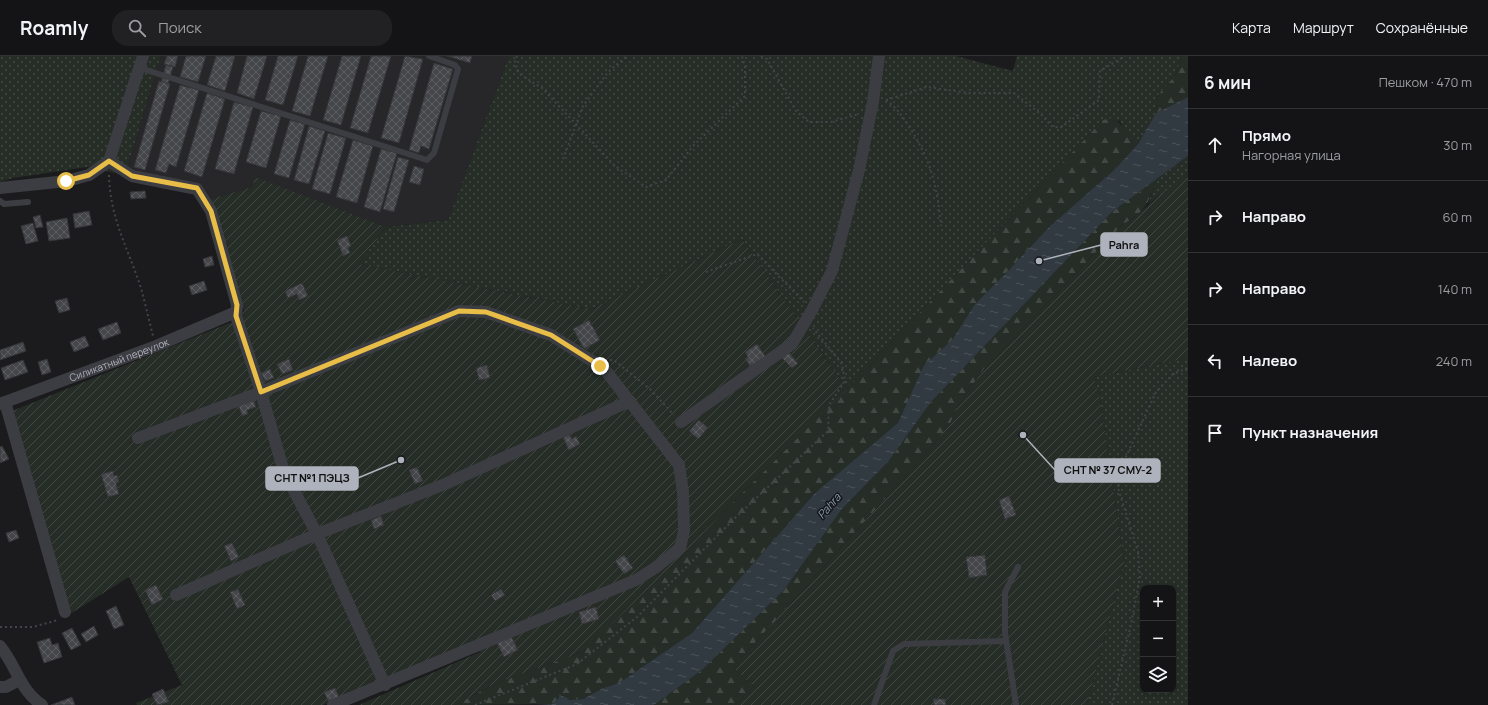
<!DOCTYPE html>
<html lang="ru">
<head>
<meta charset="utf-8">
<style>
  :root { --surface:#141416; --page:#212123; --text:#f1f3f6; --muted:#9d9ea1; --line:#333335 }
  body { margin:0; font-family:Manrope,sans-serif; background:var(--page); color:var(--text) }
  .controls { position:absolute; right:12px; bottom:12px; display:grid; overflow:hidden; border-radius:8px; box-shadow:0 2px 6px #0003 }
  .controls button { width:36px; height:36px; display:grid; place-items:center; padding:0; border:0; border-bottom:1px solid var(--line); background:var(--surface); color:var(--text); font:20px sans-serif }
  .stop { position:absolute; width:12px; height:12px; margin:-9px; border:3px solid #e8bd48; border-radius:50%; background:#fff }
  .stop.end { background:#e8bd48; border-color:#fff; box-shadow:0 1px 4px #0008 }
  .list { margin:0; padding:0; list-style:none }
  h2 { display:flex; justify-content:space-between; align-items:center; height:52px; margin:0; padding:0 16px; font-size:17px }
  h2 small { font-size:13px; font-weight:400; color:var(--muted) }
  .list li { display:grid; grid-template-columns:26px 1fr auto; gap:12px; align-items:center; box-sizing:border-box; height:72px; padding:0 16px; border-top:1px solid var(--line) }
  .list b { display:block; font-size:15px; white-space:nowrap }
  .list p { margin:0; font-size:13px; white-space:nowrap; color:var(--muted) }
  .list em { font-size:13px; font-style:normal; color:var(--muted) }
  .icon { flex:none; width:22px; height:22px; fill:none; stroke:currentColor; stroke-width:2; stroke-linecap:round; stroke-linejoin:round }
  .map { position:relative; flex:none; width:1188px; height:649px; overflow:hidden }
  header { display:flex; align-items:center; gap:24px; box-sizing:border-box; height:56px; padding:0 20px; background:var(--surface); border-bottom:1px solid var(--line) }
  header strong { font-size:19px }
  nav { display:flex; gap:22px; margin-inline-start:auto; font-size:14px }
  .search { width:280px; height:36px; background:var(--page); display:flex; align-items:center; gap:10px; box-sizing:border-box; padding:0 14px; border-radius:16px; color:var(--muted); font-size:15px }
  main { display:flex }
  aside { flex:1; background:var(--surface) }
  .map>svg:first-child { display:block }
</style>
</head>
<body>
<header>
<strong>Roamly</strong>
<div class="search"><svg class="icon" aria-label="search" viewBox="0 0 24 24"><circle cx="10" cy="10" r="6"/><path d="M15 15l6 6"/></svg>Поиск</div>
<nav><a>Карта</a><a>Маршрут</a><a>Сохранённые</a></nav>
</header>
<main>
<div class="map">
<svg width="1188" height="649" viewBox="0 0 1188 649">
  <defs>
    <pattern id="grass-dots" width="8" height="8" patternUnits="userSpaceOnUse"><rect width="8" height="8" fill="#252d26"/><path d="M2 2h.1M6 6h.1" fill="none" stroke="#424944" stroke-width="1.8" stroke-linecap="round"/></pattern>
    <pattern id="forest-firs" width="22" height="20" patternUnits="userSpaceOnUse"><rect width="22" height="20" fill="#252d26"/><path d="M5 1l3.5 6h-7zM16 11l3.5 6h-7z" fill="#424944"/></pattern>
    <pattern id="garden-furrows" width="10" height="10" patternUnits="userSpaceOnUse"><rect width="10" height="10" fill="#252d26"/><path d="M-1 1l2-2M0 10L10 0M9 11l2-2" fill="none" stroke="#424944"/></pattern>
    <pattern id="water-ripples" width="26" height="14" patternUnits="userSpaceOnUse"><rect width="26" height="14" fill="#313941"/><path d="M2 4q2-2 4 0t4 0M15 11q2-2 4 0t4 0" fill="none" stroke="#4c535a"/></pattern>
    <pattern id="building-cross-hatch" width="8" height="8" patternUnits="userSpaceOnUse"><rect width="8" height="8" fill="#45464a"/><path d="M0 0l8 8M0 8l8-8" fill="none" stroke="#5d5e62"/></pattern>
  </defs>
  <rect width="100%" height="100%" fill="#1b1b1d"/>
  <!-- built -->
  <path fill="#27272a" d="M161,0H509L448,164L386,171L255,122L252,131L210,143L198,130L125,119Z"/>
  <!-- grass -->
  <g fill="url(#grass-dots)" fill-rule="evenodd">
    <path d="M0,0H161L125,119L87,111L13,122L0,126Z"/>
    <path d="M509,0H956L1013,15L1017,0H1182L1175,20L1158,39L1156,57L1138,88L1128,81L1120,65L1103,64L847,333L742,183L591,253L359,208L386,171L448,164Z"/>
    <path d="M1188,100V119L1148,148L1157,123Z"/>
    <path d="M1188,302V649H1087L1124,506L1100,342L1094,321ZM1143,532H1173V634H1143Z"/>
  </g>
  <!-- forest -->
  <g fill="url(#forest-firs)">
    <path d="M1182,0H1188V41L1156,57L1158,39L1175,20Z"/>
    <path d="M1112,62C1125,68 1125,79 1138,88L1114,114L1050,170L1007,216L975,248L952,284L924,309L899,367L815,437L692,577L619,627L603,632L583,643L570,644L559,638V642L552,648L455,649L494,628L583,596L686,496L726,453L847,333L1103,64Z"/>
    <path d="M1157,123C1148,148 1146,155 1122,169L984,313L956,353L951,366L930,393L733,611L754,631L734,649H654L702,614L784,534L842,453L888,406L931,346L1112,156Z"/>
  </g>
  <!-- garden -->
  <g fill="url(#garden-furrows)">
    <path d="M1188,119V302L1094,321L1100,342L1124,506L1087,649H734L754,631L733,611L930,393L951,366L956,353L984,313L1122,169L1132,163L1166,134Z"/>
    <path d="M255,121L386,171L359,208L591,253L742,183L847,333L726,453L686,496L583,596L494,628L455,649H359L480,596L474,588L323,649H137L136,647L182,629L129,521L70,558L12,355L237,264L244,255L210,143L252,131Z"/>
  </g>
  <!-- water -->
  <path fill="url(#water-ripples)" d="M1188,41V100L1112,156L931,346L888,406L842,453L784,534L702,614L654,649H536L552,648L559,642V638L570,644L583,643L603,632L619,627L692,577L815,437L898,367L924,309L952,284L975,248L1007,216L1050,170L1114,114L1138,88L1156,57Z"/>
  <!-- building -->
  <g fill="url(#building-cross-hatch)" stroke="#353539">
    <path d="M167,0H178L175,11L164,8Z"/>
    <path d="M186,0H206L198,26L180,21Z"/>
    <path d="M216,0H235L225,35L207,29Z"/>
    <path d="M247,0H267L254,43L237,37Z"/>
    <path d="M278,0H298L283,49L265,44Z"/>
    <path d="M308,0H328L310,60L292,55Z"/>
    <path d="M342,0H361L341,69L323,64Z"/>
    <path d="M371,0H391L368,77L350,72Z"/>
    <path d="M405,0L423,3L399,87L381,82Z"/>
    <path d="M447,0H472L470,7Z"/>
    <path d="M434,7L453,13L429,93L421,90L419,97L409,94Z"/>
    <path d="M166,9L173,11L168,28L161,26Z"/>
    <path d="M159,25L170,28L145,114L134,111Z"/>
    <path d="M180,29L199,34L176,111L169,108L166,117L155,114Z"/>
    <path d="M207,37L225,43L202,121L184,115Z"/>
    <path d="M234,46L253,51L234,118L215,113Z"/>
    <path d="M261,55L281,60L266,112L246,106Z"/>
    <path d="M290,64L305,68L289,122L274,118Z"/>
    <path d="M309,70L325,75L309,128L294,124Z"/>
    <path d="M328,77L346,82L330,138L312,133Z"/>
    <path d="M353,84L373,90L357,147L336,141Z"/>
    <path d="M381,93L397,97L380,156L364,151Z"/>
    <path d="M398,101L409,104L394,156L383,153Z"/>
    <path d="M414,110L424,113L420,129L409,126Z"/>
    <path d="M145,135L146,142L131,143L130,136Z"/>
    <path d="M89,155L92,169L75,172L73,158Z"/>
    <path d="M40,159L43,171L36,172L33,161Z"/>
    <path d="M67,162L70,182L49,185L46,166Z"/>
    <path d="M33,167L38,185L26,188L21,170Z"/>
    <path d="M347,180L351,190L348,192L350,197L343,200L337,184Z"/>
    <path d="M212,200L214,209L205,211L203,203Z"/>
    <path d="M204,225L207,234L192,239L189,230Z"/>
    <path d="M302,227L308,240L299,244L297,238L288,242L285,235Z"/>
    <path d="M67,242L70,254L59,257L55,245Z"/>
    <path d="M589,264L600,284L584,293L573,273Z"/>
    <path d="M117,266L121,277L103,284L98,273Z"/>
    <path d="M85,280L89,290L74,296L70,286Z"/>
    <path d="M23,286L26,295L0,304V294Z"/>
    <path d="M757,288L767,303L754,311L752,309L750,310L745,303L748,301L745,296Z"/>
    <path d="M788,296L798,307L792,312L782,302Z"/>
    <path d="M47,303L51,316L42,319L38,306Z"/>
    <path d="M289,303L293,314L282,318L277,308Z"/>
    <path d="M23,304L28,316L5,324L1,312Z"/>
    <path d="M487,309L490,322L479,324L476,312Z"/>
    <path d="M270,313L274,322L265,325L261,317Z"/>
    <path d="M253,343L256,351L247,354L248,358L242,360L238,348Z"/>
    <path d="M699,364L708,372L698,383L689,375Z"/>
    <path d="M569,378L572,383L576,380L580,388L569,394L563,382Z"/>
    <path d="M2,390L9,403L0,407V391Z"/>
    <path d="M417,411L423,425L415,428L409,414Z"/>
    <path d="M113,415L114,420L117,419L119,426L116,427L119,438L108,441L101,418Z"/>
    <path d="M1009,440L1016,459L1005,463L999,444Z"/>
    <path d="M381,460L384,469L374,473L371,464Z"/>
    <path d="M16,474L19,482L9,486L6,477Z"/>
    <path d="M232,487L239,501L231,505L224,490Z"/>
    <path d="M624,499L633,512L624,518L615,505Z"/>
    <path d="M985,499L987,519L969,522L966,501Z"/>
    <path d="M156,529L163,543L152,549L145,534Z"/>
    <path d="M238,533L245,549L237,553L230,536Z"/>
    <path d="M501,533L505,539L495,545L491,539Z"/>
    <path d="M116,550L124,569L114,573L106,555Z"/>
    <path d="M596,551L599,563L582,568L579,556Z"/>
    <path d="M94,570L98,579L86,586L81,578Z"/>
    <path d="M72,572L81,589L71,594L62,577Z"/>
    <path d="M511,580L518,594L504,601L497,587Z"/>
    <path d="M50,582L52,589L58,587L62,601L44,607L37,586Z"/>
    <path d="M335,632L339,641L328,645L324,636Z"/>
    <path d="M163,633L169,646L157,649L152,638Z"/>
    <path d="M72,641L75,649H51Z"/>
    <path d="M933,643H945L946,649H934Z"/>
  </g>
  <g fill="none" stroke-linecap="round" stroke-linejoin="round">
    <!-- path -->
    <g stroke="#424449" stroke-width="2" stroke-dasharray="2 3" stroke-linecap="butt">
      <path d="M517,0L515,5L518,17L542,32L615,110L646,131L666,124L693,90L745,40V11L742,0"/>
      <path d="M761,0L767,3L796,55L809,66H831L859,58"/>
      <path d="M886,44L927,31L969,37H1014L1043,60L1051,70L1060,72L1099,44L1100,15L1125,0"/>
      <path d="M886,44C897,52 903,61 910,72C932,107 937,130 941,170"/>
      <path d="M563,103L583,50L608,16L627,0"/>
      <path d="M109,119C110,163 128,192 141,232C145,247 149,264 153,280"/>
      <path d="M706,216L757,198L804,246"/>
      <path d="M610,304H614L651,334L674,359"/>
      <path d="M0,571H33L58,564"/>
      <path d="M475,649L577,608L637,561L736,461L828,375L829,349L845,325L842,308L813,272"/>
      <path d="M1112,649L1131,568L1140,521L1138,496L1118,432L1124,405L1156,336L1173,318L1188,312"/>
    </g>
    <!-- lane -->
    <g stroke="#3c3d42" stroke-width="6">
      <path d="M140,12L427,104L434,97L458,13L455,9L429,0"/>
      <path d="M0,145L4,148L28,146"/>
      <path d="M874,649L893,595L904,588L1006,585"/>
      <path d="M1016,649L1005,577V536L1018,511"/>
    </g>
    <!-- street -->
    <g stroke="#3c3d42" stroke-width="12">
      <path d="M109,105L132,120L197,133L211,155L237,249L236,260L261,336L284,416L317,478L385,629"/>
      <path d="M109,105L143,0"/>
      <path d="M0,132L67,125L89,119L109,105"/>
      <path d="M5,346L65,556"/>
      <path id="s1" d="M0,348L156,290L236,256"/>
      <path d="M681,366L792,288L812,254L832,215L859,114L873,46L879,0"/>
      <path d="M138,382L261,336L459,255L486,256L551,279L600,310L606,315L679,409L683,436L684,475L680,492L655,512L636,524L333,649"/>
      <path d="M176,539L317,478L445,428L630,345"/>
      <path d="M0,590C17,611 19,633 42,649"/>
      <path d="M0,631H6L19,624"/>
    </g>
  </g>
  <g fill="none" stroke-linecap="round" stroke-linejoin="round">
    <!-- route -->
    <path stroke="#e8bd48" stroke-width="5" d="M66,125L89,119L109,105L132,120L197,132L211,155L237,249L236,260L261,336L459,255L486,256L551,279L600,310"/>
  </g>
  <g text-anchor="middle" stroke-width="3" stroke-linejoin="round" paint-order="stroke">
    <!-- street labels -->
    <g font-size="10" fill="#aeb2bc" stroke="#161618">
      <text dy="4" stroke="none"><textPath href="#s1" startOffset="127">Силикатный переулок</textPath></text>
    </g>
    <!-- water labels -->
    <g font-size="11" font-style="italic" fill="#889cb4" stroke="#161618">
      <text transform="translate(829 450) rotate(-49)" y="4">Pahra</text>
    </g>
  </g>
  <!-- callouts -->
  <path fill="none" stroke="#aeb2bc" stroke-width="1.5" d="M1039 205L1101 189M1023 379L1055 414M401 404L358 422"/>
  <g fill="#aeb2bc" stroke="#161618" stroke-width="1.5">
    <circle cx="1039" cy="205" r="4"/>
    <circle cx="1023" cy="379" r="4"/>
    <circle cx="401" cy="404" r="4"/>
  </g>
  <g fill="#aeb2bc" stroke="#aeb2bc" stroke-width="1.5">
    <rect x="1101" y="177" width="46" height="23" rx="4"/>
    <rect x="1055" y="403" width="105" height="23" rx="4"/>
    <rect x="266" y="411" width="92" height="23" rx="4"/>
  </g>
  <g font-size="11" text-anchor="middle" font-weight="bold" fill="#111">
    <text x="1124" y="193">Pahra</text>
    <text x="1108" y="418">СНТ № 37 СМУ-2</text>
    <text x="312" y="426">СНТ №1 ПЭЦЗ</text>
  </g>
</svg>
<div class="controls">
<button>+</button>
<button>−</button>
<button><svg class="icon" aria-label="layers" viewBox="0 0 24 24"><path d="M12 4l9 5-9 5-9-5zM3 14l9 5 9-5"/></svg></button>
</div>
<div class="stop" style="left:66px;top:125px"></div>
<div class="stop end" style="left:600px;top:310px"></div>
</div>
<aside>
<h2>6 мин<small>Пешком · 470 m</small></h2>
<ul class="list">
<li><svg class="icon" aria-label="ahead" viewBox="0 0 24 24"><path d="M12 20V5M6 11l6-6 6 6"/></svg><div><b>Прямо</b><p>Нагорная улица</p></div><em>30 m</em></li>
<li><svg class="icon" aria-label="right" viewBox="0 0 24 24"><path d="M7 20v-9h11M14 6l5 5-5 5"/></svg><div><b>Направо</b></div><em>60 m</em></li>
<li><svg class="icon" aria-label="right" viewBox="0 0 24 24"><path d="M7 20v-9h11M14 6l5 5-5 5"/></svg><div><b>Направо</b></div><em>140 m</em></li>
<li><svg class="icon" aria-label="left" viewBox="0 0 24 24"><path d="M17 20v-9H6M10 6l-5 5 5 5"/></svg><div><b>Налево</b></div><em>240 m</em></li>
<li><svg class="icon" aria-label="arrive" viewBox="0 0 24 24"><path d="M6 21V4h12l-3 4 3 4H6"/></svg><div><b>Пункт назначения</b></div></li>
</ul>
</aside>
</main>
</body>
</html>
